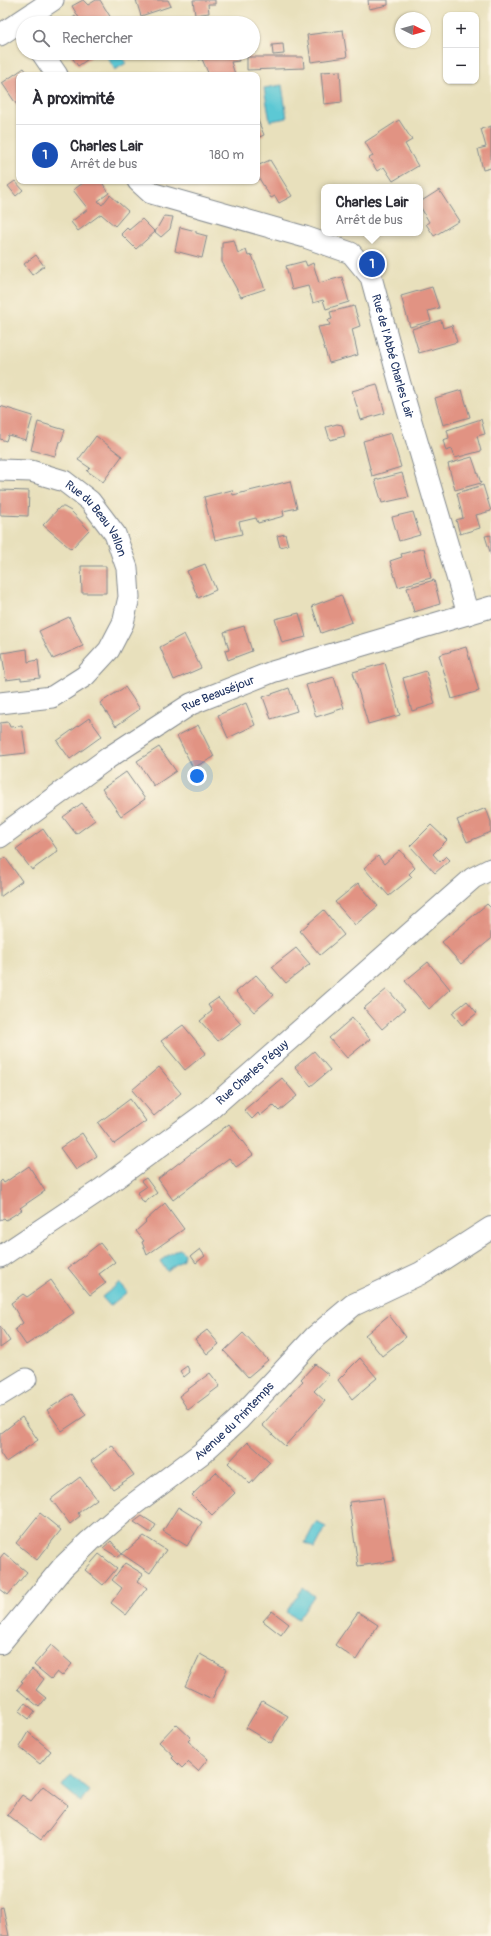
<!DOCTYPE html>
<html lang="fr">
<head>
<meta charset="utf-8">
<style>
  :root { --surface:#fff; --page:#f7f7f7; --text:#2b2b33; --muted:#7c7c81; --line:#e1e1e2; --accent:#b45309 }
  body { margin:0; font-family:Pangolin,sans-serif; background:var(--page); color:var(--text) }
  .controls { position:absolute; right:12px; top:12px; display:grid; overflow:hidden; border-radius:8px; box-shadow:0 1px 3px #0004 }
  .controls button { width:36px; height:36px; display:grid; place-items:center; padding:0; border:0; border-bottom:1px solid var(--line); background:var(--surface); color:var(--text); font:20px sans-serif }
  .compass { position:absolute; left:395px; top:12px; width:36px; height:36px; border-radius:50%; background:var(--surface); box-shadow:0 1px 3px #0004; rotate:95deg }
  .you { position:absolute; left:197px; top:776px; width:14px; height:14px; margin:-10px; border:3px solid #fff; border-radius:50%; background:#1a73e8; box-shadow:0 0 0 6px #1a73e833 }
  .badge { display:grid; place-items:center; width:26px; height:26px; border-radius:50%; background:var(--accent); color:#fff; font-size:13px; font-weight:700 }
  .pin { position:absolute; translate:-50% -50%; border:2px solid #fff; box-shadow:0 1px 4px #0006 }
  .popup { position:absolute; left:321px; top:184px; width:102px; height:52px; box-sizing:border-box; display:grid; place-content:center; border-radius:8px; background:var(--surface); filter:drop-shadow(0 1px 3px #0005); font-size:13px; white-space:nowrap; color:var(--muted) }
  .popup b { font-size:15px; color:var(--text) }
  .popup::after { content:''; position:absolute; left:50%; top:100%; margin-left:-8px; border:8px solid transparent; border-top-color:var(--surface) }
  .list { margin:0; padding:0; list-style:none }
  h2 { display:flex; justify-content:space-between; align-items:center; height:52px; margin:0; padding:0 16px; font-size:17px }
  h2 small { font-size:13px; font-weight:400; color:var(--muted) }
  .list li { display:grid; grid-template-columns:26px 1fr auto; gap:12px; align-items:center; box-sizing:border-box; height:60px; padding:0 16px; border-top:1px solid var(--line) }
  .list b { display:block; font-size:15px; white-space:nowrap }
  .list p { margin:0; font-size:13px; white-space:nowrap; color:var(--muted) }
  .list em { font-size:13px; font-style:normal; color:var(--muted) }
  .icon { flex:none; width:22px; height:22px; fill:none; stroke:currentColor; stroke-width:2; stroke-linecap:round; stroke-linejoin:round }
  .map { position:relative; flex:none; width:491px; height:1936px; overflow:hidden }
  .search { position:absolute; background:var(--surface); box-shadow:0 1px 3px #0004; left:16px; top:16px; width:244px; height:44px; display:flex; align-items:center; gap:10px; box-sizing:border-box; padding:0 14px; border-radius:22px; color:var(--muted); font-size:15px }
  .panel { position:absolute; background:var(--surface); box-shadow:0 1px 3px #0004; left:16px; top:72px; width:244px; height:112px; border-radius:8px }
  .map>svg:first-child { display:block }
</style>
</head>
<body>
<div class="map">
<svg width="491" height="1936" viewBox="0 0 491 1936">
  <rect width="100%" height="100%" fill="#fcf5e5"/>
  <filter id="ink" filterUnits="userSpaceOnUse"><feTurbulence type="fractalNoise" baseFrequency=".025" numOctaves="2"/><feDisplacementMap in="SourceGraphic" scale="8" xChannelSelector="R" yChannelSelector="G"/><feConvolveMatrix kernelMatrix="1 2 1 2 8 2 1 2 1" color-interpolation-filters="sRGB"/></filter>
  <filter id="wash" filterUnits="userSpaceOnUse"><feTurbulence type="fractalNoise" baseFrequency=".012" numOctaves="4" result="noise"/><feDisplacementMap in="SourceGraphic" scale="16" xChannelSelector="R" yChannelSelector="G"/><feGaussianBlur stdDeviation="0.9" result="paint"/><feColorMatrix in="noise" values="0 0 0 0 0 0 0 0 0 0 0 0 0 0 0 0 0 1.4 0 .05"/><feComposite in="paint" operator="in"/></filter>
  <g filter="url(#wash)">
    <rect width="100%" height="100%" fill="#e8e0bc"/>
    <!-- water -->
    <g fill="#5cc8d4" stroke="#3c7c99">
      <path d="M105,53H120L126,63L115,70Z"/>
      <path d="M282,85L287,118L270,121L264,88Z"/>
      <path d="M180,1249L184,1254L183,1259L167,1271L160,1261L176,1250Z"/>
      <path d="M119,1283L127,1292L110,1306L102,1297Z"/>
      <path d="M316,1522L326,1527L315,1548L305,1543Z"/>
      <path d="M303,1588L314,1596L298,1619L286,1612Z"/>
      <path d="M71,1775L90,1791L81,1802L62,1786Z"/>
    </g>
    <g id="blocks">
      <!-- building -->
      <g fill="#e19383">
        <path d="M83,0L88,5L96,0H100L114,23H82L72,6Z"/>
        <path d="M136,0H168L171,6L141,16Z"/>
        <path d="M193,0H215V4H208L209,13L195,15Z"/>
        <path d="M368,0H388V5L369,9Z"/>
        <path d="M75,16L79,23H66Z"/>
        <path d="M343,30L347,57L311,62L307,35Z"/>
        <path d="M283,44L284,54L273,55L272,45Z"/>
        <path d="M69,53H97L78,66Z"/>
        <path d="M196,53H237L239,61L231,62L235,74L209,75L202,59L199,60Z"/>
        <path d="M247,57H303L304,68L247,70Z"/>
        <path d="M24,68L29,75H19V108L2,83Z"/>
        <path d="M340,71L342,102L324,104L321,72Z"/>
        <path d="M257,118L264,135L257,138Z"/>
        <path d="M399,120L412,140L405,144L418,166L393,181L384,167L377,171L369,158L373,156L365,142Z"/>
        <path d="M491,126V168L483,170L478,149L486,147L481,129Z"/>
        <path d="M270,160L292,196L279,203L275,196L271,198L257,175V166Z"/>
        <path d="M15,181L23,190L16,196L8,186Z"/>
        <path d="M86,181H101L109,193L98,201L102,205L110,195L128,211L115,226L101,214L78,231L71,222L88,209L73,190Z"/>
        <path d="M439,190L459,221L434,236L426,224L429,222L420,206V202Z"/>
        <path d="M164,216L173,217L170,229L161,237L155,232L136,249L121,234L127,228L129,230L142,219L155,232Z"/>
        <path d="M180,227L196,231V233L207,236L202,258L175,251Z"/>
        <path d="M234,240L238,254L246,250L248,256L252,255L265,289L241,297L222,262V242Z"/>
        <path d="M36,255L44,266L32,275L24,264Z"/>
        <path d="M305,261L307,266L313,263L319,283L342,277L349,302L326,309L323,300L313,303L308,286L292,290L286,266Z"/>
        <path d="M432,287L439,308L428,311L431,321L410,327L401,296Z"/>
        <path d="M354,306L360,326L352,329L358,355L329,363L318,327L330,325L328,320L332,319L330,312Z"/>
        <path d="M441,320L443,328L452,325L457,342L419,353L412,329Z"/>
        <path d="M377,384L385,413L361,420L352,391Z"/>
        <path d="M462,390L470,417L443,425L435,398Z"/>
        <path d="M0,406L33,416L26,440L8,435L6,441L0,439Z"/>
        <path d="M481,419L485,434L477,436L481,451L455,458L452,449L446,451L443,440L449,438L447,430Z"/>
        <path d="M38,422L65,430L61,442H59L55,456L31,450Z"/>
        <path d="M337,424L342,425L345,436L330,440L326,427Z"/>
        <path d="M391,433L401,467L372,476L363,441Z"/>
        <path d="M96,436L122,456L103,482L87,471L90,468L78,460Z"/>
        <path d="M472,457L481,483L455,490L448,464Z"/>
        <path d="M402,473L409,497L382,503L375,480Z"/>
        <path d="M290,481L297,508L283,511L284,516L258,523L256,518L239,522L242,534L215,540L204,497L232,490L233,495Z"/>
        <path d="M483,485L491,511L476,515L480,528L460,534L456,520L463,518L457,493Z"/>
        <path d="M0,490L29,491L28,516L0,515Z"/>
        <path d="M60,507H64L71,511L89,530L71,549L43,525Z"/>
        <path d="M413,512L420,535L399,541L392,517Z"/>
        <path d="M285,534L288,545L280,547L277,536Z"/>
        <path d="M491,535V555L485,536Z"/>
        <path d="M424,548L431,578L398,587L390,561L402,557L401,554Z"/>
        <path d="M205,564L216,590L198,598L187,571Z"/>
        <path d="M81,566H106V593H82Z"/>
        <path d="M434,580L440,604L414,612L407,588Z"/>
        <path d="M341,595L352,622L321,633L312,606Z"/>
        <path d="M299,613L306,637L282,643L275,619Z"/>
        <path d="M69,617L83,646L53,659L39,631Z"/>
        <path d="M244,626L252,651L228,660L225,651L229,650L224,632Z"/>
        <path d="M184,634L201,668L174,680L160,647Z"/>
        <path d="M466,647L479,691L452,699L439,655Z"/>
        <path d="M27,649L28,662L38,660L40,678L21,680V678L6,680L2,653Z"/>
        <path d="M385,663L400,715L368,724L353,672Z"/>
        <path d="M426,671L435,704L412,711L403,678Z"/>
        <path d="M334,677L344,708L316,717L306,685Z"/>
        <path d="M125,687L140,709L116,726L100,703Z"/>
        <path d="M289,688L297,711L271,719L263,697Z"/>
        <path d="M246,703L255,725L228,738L218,715Z"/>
        <path d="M89,718L102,736L70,759L57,741Z"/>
        <path d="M8,722L10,727L22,726L26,753L0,756V723Z"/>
        <path d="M198,725L214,757L193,768L177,736Z"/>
        <path d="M159,747L176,771L154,786L137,761Z"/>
        <path d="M126,772L145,799L121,816L102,789Z"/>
        <path d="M82,803L95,820L76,834L63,817Z"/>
        <path d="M486,808L491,822V832L467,842L457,820Z"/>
        <path d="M431,825L447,840L433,854L440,862L446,856L450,860L435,873L410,846Z"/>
        <path d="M43,829L58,851L32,870L16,849Z"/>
        <path d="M400,850L415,868L409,874L412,877L389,896L364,868L378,856L384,864Z"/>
        <path d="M5,857L22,881L0,897V861Z"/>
        <path d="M358,883L378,906L355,925L335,902Z"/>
        <path d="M487,904L491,908V939L461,964L442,942Z"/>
        <path d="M324,910L344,935L320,955L300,931Z"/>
        <path d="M296,948L310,964L286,983L272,967Z"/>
        <path d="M428,962L450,989L429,1009L405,981Z"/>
        <path d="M256,975L274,995L254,1012L236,992Z"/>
        <path d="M387,989L405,1009L382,1029L364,1008Z"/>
        <path d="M218,998L241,1023L218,1041L200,1021L212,1011L208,1005Z"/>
        <path d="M467,1001L477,1013L462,1025L452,1013Z"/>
        <path d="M352,1018L370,1039L347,1058L329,1038Z"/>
        <path d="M183,1025L206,1053L185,1070L161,1041Z"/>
        <path d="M314,1051L330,1070L311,1086L295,1067Z"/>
        <path d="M159,1067L181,1093L154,1116L132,1090Z"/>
        <path d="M282,1078L297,1096L279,1111L273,1105L260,1116L258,1113L252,1119L244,1110Z"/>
        <path d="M130,1099L146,1121L114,1144L98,1123Z"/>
        <path d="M229,1124L253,1155L236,1167L229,1158L173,1200L158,1179Z"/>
        <path d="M82,1133L97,1156L76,1170L60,1148Z"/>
        <path d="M29,1166L45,1191L20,1208L22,1210L6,1220L4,1218L0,1220V1182L2,1180L4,1183Z"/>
        <path d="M146,1178L157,1193L144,1203L137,1193L146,1187L141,1181Z"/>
        <path d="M165,1203L184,1229L147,1255L142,1242L144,1241L136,1231L146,1222L145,1221Z"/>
        <path d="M100,1243L115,1262L99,1274L106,1283L90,1295L68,1268Z"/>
        <path d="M200,1249L205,1256L196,1263L191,1256Z"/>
        <path d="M51,1280L74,1313L26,1345L15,1329L23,1323L11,1303L23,1294L27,1297Z"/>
        <path d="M389,1315L406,1337L382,1356L365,1335Z"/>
        <path d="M0,1326L10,1341L0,1348Z"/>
        <path d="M207,1330L219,1344L207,1354L195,1339Z"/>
        <path d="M243,1333L268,1360L248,1377L224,1351Z"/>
        <path d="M360,1358L377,1378L352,1399L338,1380Z"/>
        <path d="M315,1364L329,1375L314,1391L325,1401L285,1446L262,1425L303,1381L301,1379Z"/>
        <path d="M187,1366L190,1372L184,1377L180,1371Z"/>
        <path d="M210,1373L220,1386L188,1410L179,1396Z"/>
        <path d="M72,1394L86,1415L62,1431L47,1410Z"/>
        <path d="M22,1417L38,1440L6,1462L0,1453V1434Z"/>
        <path d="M248,1442L270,1462L250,1484L228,1463Z"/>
        <path d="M112,1445L134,1475L113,1489L91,1461Z"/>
        <path d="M216,1472L235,1493L212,1515L192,1495Z"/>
        <path d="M80,1477L97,1499L78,1513L80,1516L70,1524L51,1499Z"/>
        <path d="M383,1498L394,1561L358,1566L349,1502Z"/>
        <path d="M178,1507L202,1522L187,1546L163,1531Z"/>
        <path d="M40,1513L61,1530L37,1560L16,1543Z"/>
        <path d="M142,1516L156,1525L151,1533L134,1522Z"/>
        <path d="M144,1536L166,1550L150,1573L122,1554Z"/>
        <path d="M111,1541L122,1554L118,1557L103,1548Z"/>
        <path d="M4,1553L27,1572L8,1595L0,1589V1558Z"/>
        <path d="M99,1554L117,1568L103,1585L85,1570Z"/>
        <path d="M125,1563L143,1574L138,1581L147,1588L126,1615L111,1603L122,1588L112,1580Z"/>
        <path d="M272,1611L289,1624L281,1635L263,1621Z"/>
        <path d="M358,1612L378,1625L356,1660L335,1645Z"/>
        <path d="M51,1645L72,1664L62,1676L57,1672L51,1679L34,1665Z"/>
        <path d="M200,1654L227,1669L212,1699L185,1686Z"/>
        <path d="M32,1669L44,1679L36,1690L46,1698L39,1707L17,1689L23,1682L21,1681Z"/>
        <path d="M262,1701L288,1716L271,1743L246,1728Z"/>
        <path d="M25,1703L35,1711L29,1719L19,1711Z"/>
        <path d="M176,1724L191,1738L188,1741L208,1759L198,1771L188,1762L182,1768L172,1758L174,1756L159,1742Z"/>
        <path d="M28,1732L51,1751L40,1764L19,1747Z"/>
        <path d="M43,1786L68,1805L41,1840L7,1815L22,1795L31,1801Z"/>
        <path d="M3,1907L9,1936H0V1908Z"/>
      </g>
    </g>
  </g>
  <g filter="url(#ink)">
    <use href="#blocks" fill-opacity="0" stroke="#82888d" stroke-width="1"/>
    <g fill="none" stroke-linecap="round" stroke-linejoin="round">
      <!-- minor casing -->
      <g stroke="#82888d" stroke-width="23">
        <g id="minor">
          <path d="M0,35L53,0"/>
          <path d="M42,53L57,75"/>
          <path id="s1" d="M138,181L151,193L305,237L351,253L371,277L400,384L468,614"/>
          <path id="s2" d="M0,470L31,471L64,481L90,501L115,534L127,568L129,597L123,623L109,650L85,676L52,697L0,703"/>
          <path id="s3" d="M0,837L108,758L191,704L272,672L491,607"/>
          <path id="s4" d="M0,1257L100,1190L207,1112L473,878L491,869"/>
          <path d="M0,1395L26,1379"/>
        </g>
      </g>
      <!-- tertiary casing -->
      <g stroke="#82888d" stroke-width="24">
        <g id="tertiary">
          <path id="s5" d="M0,1643L63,1567L90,1541L126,1510L202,1453L238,1420L315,1337L353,1305L421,1273L491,1228"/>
        </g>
      </g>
      <!-- minor -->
      <use href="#minor" stroke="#fff" stroke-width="21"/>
      <!-- tertiary -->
      <use href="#tertiary" stroke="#fff" stroke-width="22"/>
    </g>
  </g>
  <g text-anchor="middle" stroke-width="3.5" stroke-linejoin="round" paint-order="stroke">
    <!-- street labels -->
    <g font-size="12" fill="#1b2f5e" stroke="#fcf5e5">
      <text dy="4" stroke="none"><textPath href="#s1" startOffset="340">Rue de l'Abbé Charles Lair</textPath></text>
      <text dy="4" stroke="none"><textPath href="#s2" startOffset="116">Rue du Beau Vallon</textPath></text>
      <text dy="4" stroke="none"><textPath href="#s3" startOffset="262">Rue Beauséjour</textPath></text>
      <text dy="4" stroke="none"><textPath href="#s4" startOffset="313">Rue Charles Péguy</textPath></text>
      <text dy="4" stroke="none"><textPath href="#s5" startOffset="324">Avenue du Printemps</textPath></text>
    </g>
  </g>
</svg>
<div class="controls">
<button>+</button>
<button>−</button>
</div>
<svg class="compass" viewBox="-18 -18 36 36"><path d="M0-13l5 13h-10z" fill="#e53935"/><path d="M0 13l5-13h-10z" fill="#7c7c81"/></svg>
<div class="you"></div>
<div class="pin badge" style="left:372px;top:264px;background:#1a4fb4">1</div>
<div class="popup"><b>Charles Lair</b>Arrêt de bus</div>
<div class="search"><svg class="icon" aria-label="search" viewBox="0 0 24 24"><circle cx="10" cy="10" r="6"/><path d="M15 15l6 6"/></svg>Rechercher</div>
<section class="panel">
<h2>À proximité<small></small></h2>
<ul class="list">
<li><span class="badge" style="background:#1a4fb4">1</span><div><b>Charles Lair</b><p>Arrêt de bus</p></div><em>180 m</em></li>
</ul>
</section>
</div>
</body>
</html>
